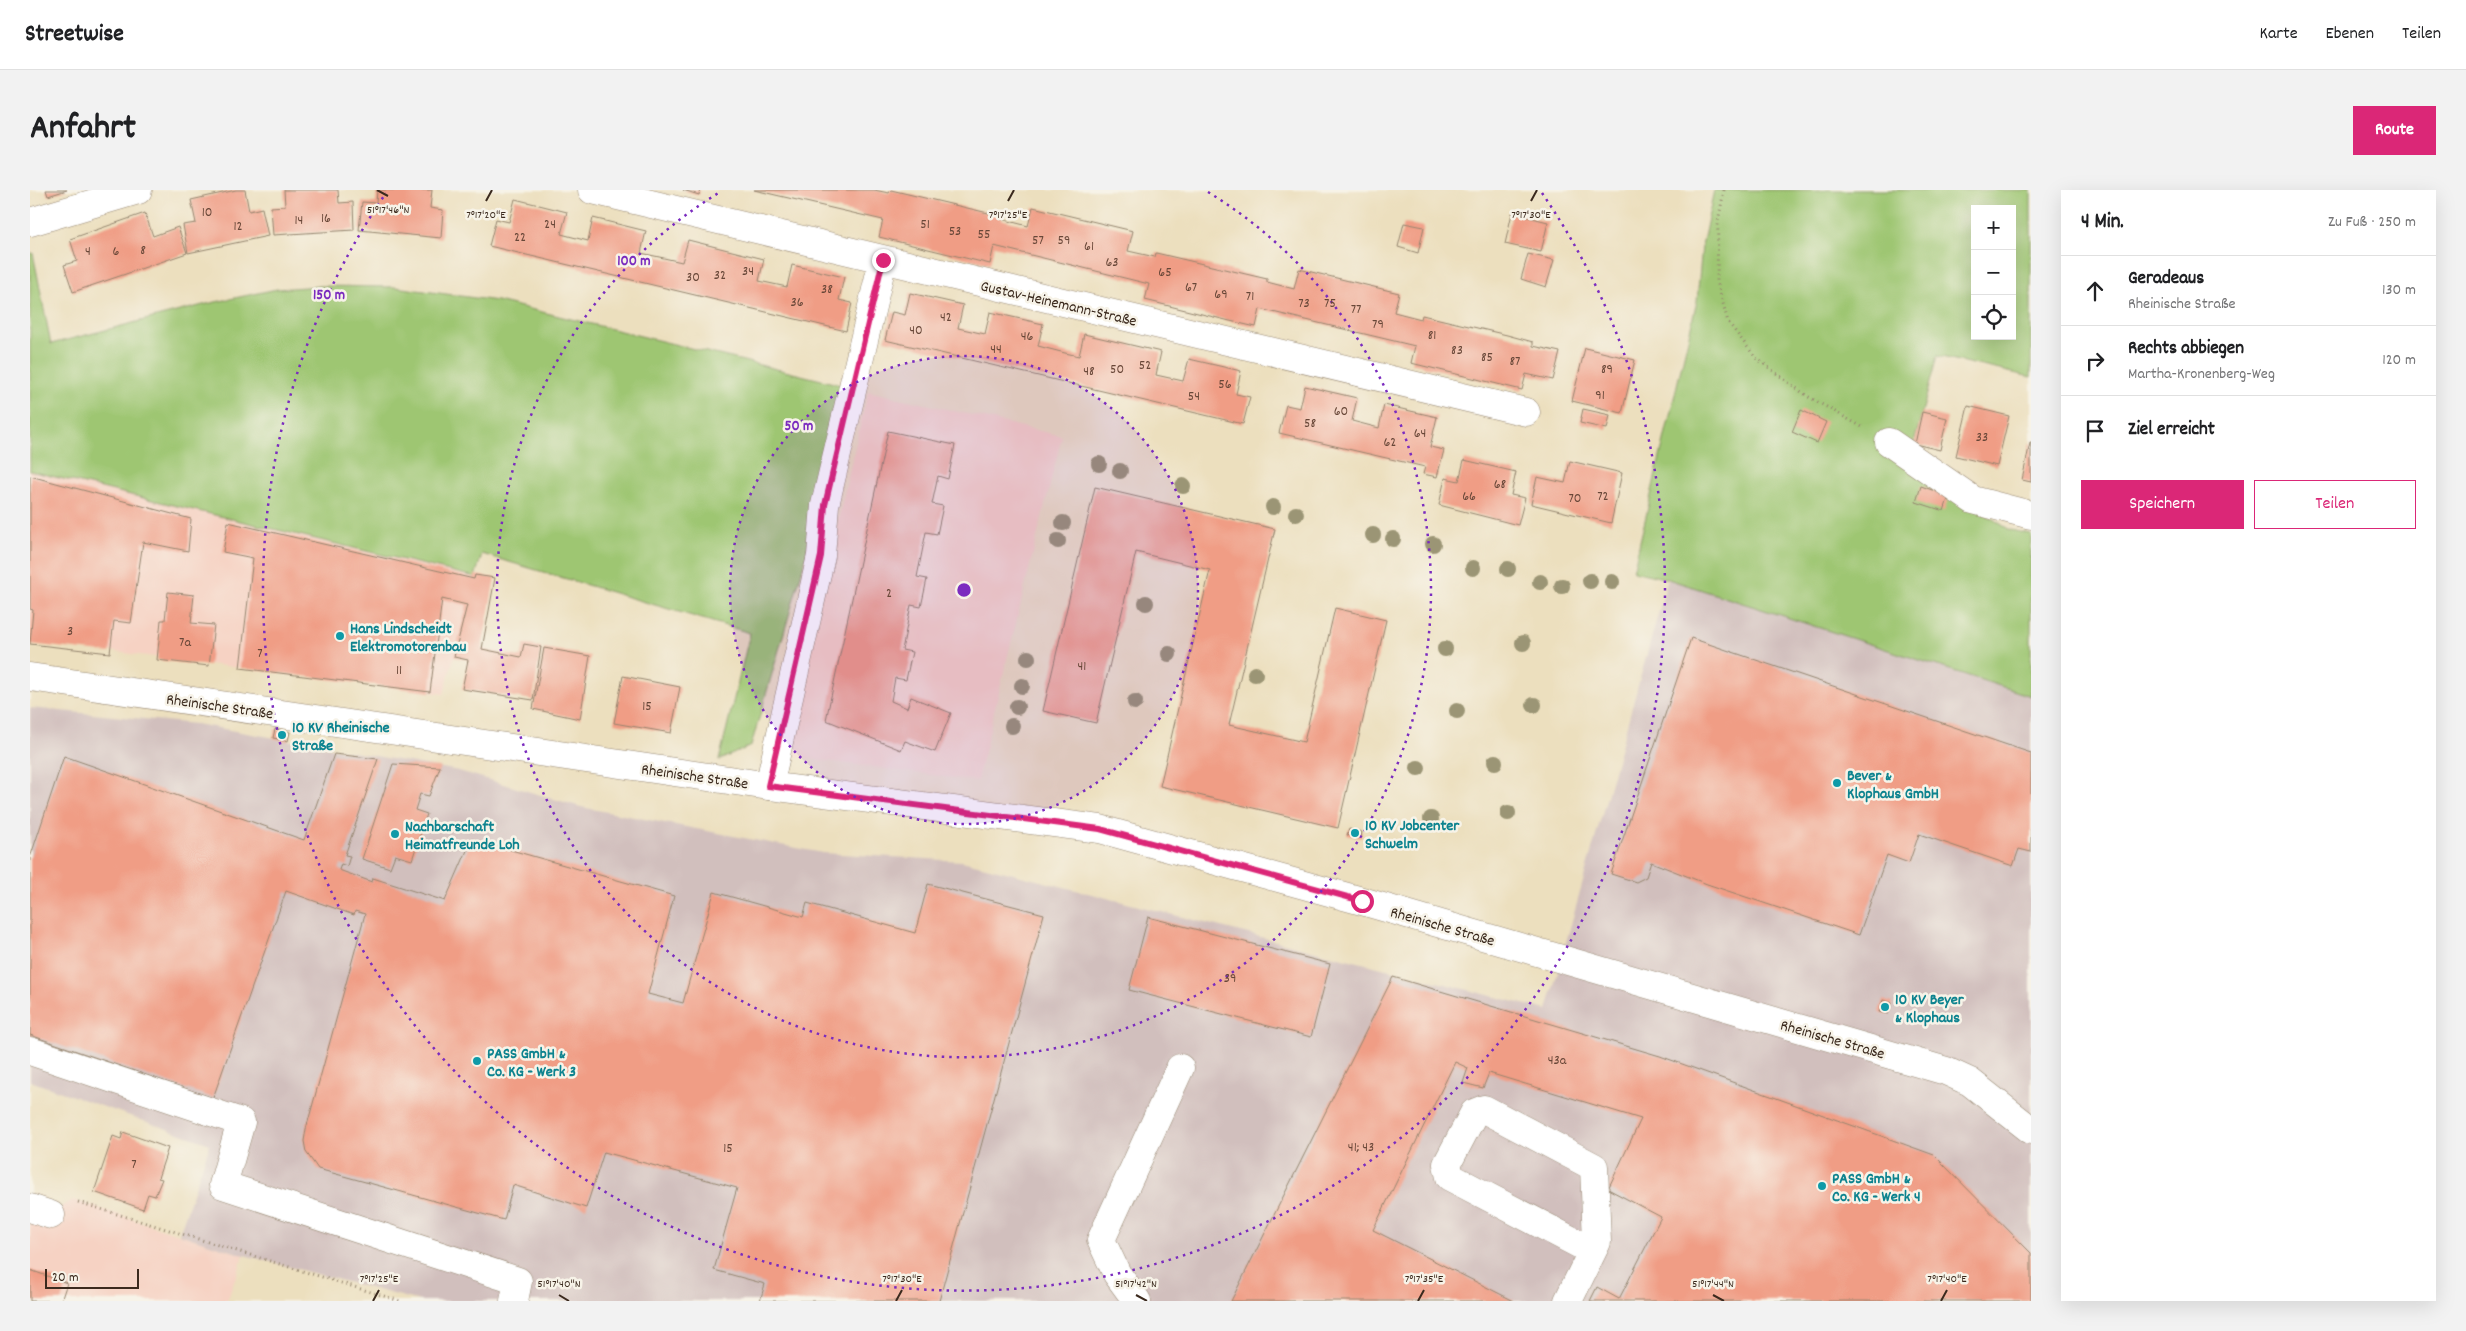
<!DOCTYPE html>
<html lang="de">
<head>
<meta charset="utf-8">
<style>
  :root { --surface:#fff; --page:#f2f2f2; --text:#202124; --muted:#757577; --line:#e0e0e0; --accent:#db2777 }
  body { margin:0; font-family:Dekko,sans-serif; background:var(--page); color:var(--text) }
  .controls { position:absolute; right:15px; top:15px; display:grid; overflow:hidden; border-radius:0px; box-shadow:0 5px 20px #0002 }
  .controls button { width:45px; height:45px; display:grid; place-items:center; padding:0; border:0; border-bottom:1px solid var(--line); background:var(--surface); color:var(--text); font:25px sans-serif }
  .scale { position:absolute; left:15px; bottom:12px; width:94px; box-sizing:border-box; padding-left:5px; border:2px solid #3b2a1e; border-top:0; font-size:14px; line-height:18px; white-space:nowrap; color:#3b2a1e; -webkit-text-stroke:4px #f7f3e8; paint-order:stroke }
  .stop { position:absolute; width:15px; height:15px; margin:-11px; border:4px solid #db2777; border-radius:50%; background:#fff }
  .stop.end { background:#db2777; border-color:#fff; box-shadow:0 1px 5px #0008 }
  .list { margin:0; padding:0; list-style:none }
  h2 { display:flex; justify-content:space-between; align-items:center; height:65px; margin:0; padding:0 20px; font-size:21px }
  h2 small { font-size:16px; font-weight:400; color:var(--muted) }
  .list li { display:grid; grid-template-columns:32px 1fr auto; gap:15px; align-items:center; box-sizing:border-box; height:70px; padding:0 20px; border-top:1px solid var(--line) }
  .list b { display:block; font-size:19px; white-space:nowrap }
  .list p { margin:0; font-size:16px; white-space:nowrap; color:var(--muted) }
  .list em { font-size:16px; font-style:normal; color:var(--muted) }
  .actions { display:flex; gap:10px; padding:15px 20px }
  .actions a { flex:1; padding:11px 0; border:1px solid var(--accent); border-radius:0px; text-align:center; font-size:18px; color:var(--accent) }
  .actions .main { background:var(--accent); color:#fff }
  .icon { flex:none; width:28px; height:28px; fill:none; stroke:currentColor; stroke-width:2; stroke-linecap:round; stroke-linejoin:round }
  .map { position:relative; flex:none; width:2001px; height:1111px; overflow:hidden; border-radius:0px }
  header { display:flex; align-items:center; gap:30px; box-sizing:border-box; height:70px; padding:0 25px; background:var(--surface); border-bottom:1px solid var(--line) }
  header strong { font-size:24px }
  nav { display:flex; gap:28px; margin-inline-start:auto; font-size:18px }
  .intro { display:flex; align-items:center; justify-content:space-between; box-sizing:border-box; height:120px; padding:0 30px }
  h1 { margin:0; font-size:35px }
  .button { padding:12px 22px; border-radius:0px; background:var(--accent); color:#fff; font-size:18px; font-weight:700 }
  main { display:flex; gap:30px; padding:0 30px }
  aside { flex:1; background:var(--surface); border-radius:0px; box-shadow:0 5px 20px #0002 }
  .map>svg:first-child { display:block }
</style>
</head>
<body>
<header>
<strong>Streetwise</strong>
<nav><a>Karte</a><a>Ebenen</a><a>Teilen</a></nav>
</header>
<div class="intro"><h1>Anfahrt</h1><a class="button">Route</a></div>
<main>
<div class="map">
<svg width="2001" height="1111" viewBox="0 0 2001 1111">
  <rect width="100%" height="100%" fill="#f7f3e8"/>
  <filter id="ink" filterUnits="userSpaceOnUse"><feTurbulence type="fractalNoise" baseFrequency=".02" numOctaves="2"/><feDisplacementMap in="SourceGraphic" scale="10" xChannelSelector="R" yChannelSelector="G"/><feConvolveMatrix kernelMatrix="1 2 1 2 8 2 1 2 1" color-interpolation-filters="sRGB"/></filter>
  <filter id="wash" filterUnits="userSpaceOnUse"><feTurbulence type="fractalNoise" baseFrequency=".0096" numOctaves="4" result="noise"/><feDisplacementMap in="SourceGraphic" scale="20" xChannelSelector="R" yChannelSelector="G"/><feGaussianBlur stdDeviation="1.12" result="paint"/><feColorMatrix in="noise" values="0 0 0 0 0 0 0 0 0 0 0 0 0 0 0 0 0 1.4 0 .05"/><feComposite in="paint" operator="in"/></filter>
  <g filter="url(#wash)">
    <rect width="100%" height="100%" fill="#ecdfbe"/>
    <!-- built -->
    <g fill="#f6d2c3">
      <path d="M838,201L1032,246L947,591L753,565Z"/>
      <path d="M0,281L445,387L414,504L0,451Z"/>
      <path d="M43,1010L214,1065L197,1111H0V1014L22,1022Z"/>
    </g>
    <!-- industrial -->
    <path fill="#d1bfbd" d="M1638,389L2001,506V1111H390L214,1065L149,1044L180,954L0,891V518L166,534L429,581L551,617L793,663L932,671L1517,820Z"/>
    <!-- green -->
    <g fill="#9ec672" stroke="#6c7848" fill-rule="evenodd">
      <path d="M1684,0H2001V187L1907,166L1878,275L1980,340L2001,344V506L1638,389L1603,381L1667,111L1672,56ZM1945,19H1982V146H1945Z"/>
      <path d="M0,63H3L21,154L181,113L247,99L290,96L365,97L467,111L812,195L784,315L776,367L721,556L689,570L720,443L452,364L445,387L0,281Z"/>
    </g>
    <g id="blocks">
      <!-- building -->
      <g fill="#f09d85">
        <path d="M16,0H37L18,6Z"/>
        <path d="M206,0H215L219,21L232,18L238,46L158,63L153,35L166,33L161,10Z"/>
        <path d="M254,0H308L309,13L323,12L324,40L243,45L241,17L255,16Z"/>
        <path d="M347,0H402L400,18L413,20L411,48L329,40L332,12L346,13Z"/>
        <path d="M653,0H670L669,5Z"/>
        <path d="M724,0H844L859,3L861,0L971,26V29L998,36L1003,17L1103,41L1098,61L1125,67L1126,63L1237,89V92L1264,99L1269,79L1369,103L1364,122L1391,129L1392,125L1477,145L1503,152V156L1530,162L1523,190L1496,184L1492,200L1381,173L1385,156L1230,119L1226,137L1200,131L1115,110L1119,94L964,56L960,74L849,47L853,30Z"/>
        <path d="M485,9L537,22L531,44L558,51L563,28L616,41L611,63L652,72L658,50L734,69L729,91L757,97L762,75L814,87L809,110L822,113L816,141L459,56L466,29L479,32Z"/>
        <path d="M115,23L123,46L148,37L157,63L43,102L34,75L47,71L40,49Z"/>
        <path d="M1482,23L1518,32L1511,62L1475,54Z"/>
        <path d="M1374,33L1394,37L1388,63L1368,57Z"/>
        <path d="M1498,64L1524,70L1516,97L1491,89Z"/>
        <path d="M880,103L933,115L928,138L955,144L960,122L1013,134L1008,156L1035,163L1049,166L1054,144L1131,162L1126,185L1153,191L1159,169L1211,181L1206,204L1220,207L1213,234L855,150L862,122L875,125Z"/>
        <path d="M1555,158L1605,170L1592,223L1542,211Z"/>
        <path d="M1275,196L1327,208L1322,231L1349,238L1354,215L1407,227L1400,257L1414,260L1407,287L1393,284L1395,277L1249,243L1256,215L1270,218Z"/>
        <path d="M1938,216L1979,226L1967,276L1926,266Z"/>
        <path d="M1553,219L1580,225L1577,239L1550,233Z"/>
        <path d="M1771,220L1796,232L1787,253L1762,242Z"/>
        <path d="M1892,222L1917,228L1910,260L1885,254Z"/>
        <path d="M858,241L925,255L918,289L908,286L902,314L913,316L907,344L896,342L887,387L897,389L891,417L881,415L872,460L882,462L876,490L865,488L861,511L877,518L881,507L921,523L905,562L875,551L871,560L796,530Z"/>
        <path d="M2000,253H2001V292L1992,290Z"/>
        <path d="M1434,270L1486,282L1481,305L1495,308L1488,335L1409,315L1415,288L1429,291Z"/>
        <path d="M1540,271L1592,283L1581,333L1501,314L1507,287L1535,293Z"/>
        <path d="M0,286L161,329L158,361L113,352L101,433L84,431L80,463L0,454L3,420L0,419Z"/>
        <path d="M1891,296L1919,306L1914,321L1886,312Z"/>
        <path d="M1065,297L1245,339L1199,535L1274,552L1305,418L1356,430L1308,638L1130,596L1180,380L1106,362L1066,533L1013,521Z"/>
        <path d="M198,332L444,389L445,385L465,388L452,459L491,467L494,454L511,457L503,510L432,499L438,470L424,467L437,415L412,409L400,502L210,478L223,368L193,362Z"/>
        <path d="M138,402L164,405L161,433L184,435L179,476L127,470L131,430H135Z"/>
        <path d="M1661,448L2001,563V662L1989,659L1983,676L1889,644L1879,673L1857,665L1829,745L1677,694L1621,672L1616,687L1606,692L1581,684Z"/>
        <path d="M514,458L560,466L550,529L503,519Z"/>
        <path d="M593,486L650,497L641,543L584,533Z"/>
        <path d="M245,539L260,542L258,551L243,548Z"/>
        <path d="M304,564L348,569L315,665L320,666L317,676L311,674L309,680L342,692L343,688L415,711L442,649L644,706L618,804L653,813L684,702L773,727L777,713L885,743L898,694L1014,724L909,1111H730L735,1094L684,1080L707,998L574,962L556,1018L483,995L474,1030L288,979L276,962L274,951L276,939L335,724L325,721L324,725L256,701L183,908L0,845V668L34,566L274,650Z"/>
        <path d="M363,574L410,577L399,606L390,604L385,620L397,624L382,670L365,665L360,678L332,669Z"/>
        <path d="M1319,639L1332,642L1331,648L1317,645Z"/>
        <path d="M1118,727L1300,774L1281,847L1099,800Z"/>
        <path d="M1363,787L1630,866L1904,965L2001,1063V1111H1560L1567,1097L1589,1109L1631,1027L1578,999L1611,929L1459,883L1453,898L1433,893L1438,878L1425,872L1343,1040L1484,1111H1201Z"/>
        <path d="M1853,810L1862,813L1858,824L1849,822Z"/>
        <path d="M93,942L138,958L128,988L132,989L125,1006L118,1004L113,1019L64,1002L83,946L91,949Z"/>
        <path d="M0,1080L37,1093L31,1111H0Z"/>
      </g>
    </g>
  </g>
  <g filter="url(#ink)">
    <use href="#blocks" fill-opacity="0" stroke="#94846e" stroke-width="1"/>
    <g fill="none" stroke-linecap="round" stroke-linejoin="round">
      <!-- minor casing -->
      <g stroke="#94846e" stroke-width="29">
        <g id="minor">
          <path d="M562,0L1496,222"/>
          <path d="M0,32L108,0"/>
          <path d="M1859,252L1943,310L2001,325"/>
          <path d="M0,487L739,596L1070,639L1332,711L1916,881L1940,892L2001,940"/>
          <path d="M739,596L791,366L795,315L853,70"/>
          <path d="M0,861L211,932L193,995L488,1091L484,1111"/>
          <path d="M0,1018L21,1025"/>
          <path d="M1107,1111L1087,1084L1071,1050L1150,878"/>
          <path d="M1538,1111L1567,1052L1564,977L1454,919L1444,923L1417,974L1420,987L1562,1061"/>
        </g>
      </g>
      <!-- path -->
      <g stroke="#94846e" stroke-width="3" stroke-dasharray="1 4" stroke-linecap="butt">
        <path d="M1694,0L1688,32L1687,91L1698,132L1726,168L1777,206L1834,238"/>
        <path d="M48,1012L370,1111"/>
      </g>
      <!-- minor -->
      <use href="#minor" stroke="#fff" stroke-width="28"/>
    </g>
    <!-- trees -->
    <g fill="#9b9574">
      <circle cx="1069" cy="274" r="8"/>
      <circle cx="1090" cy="281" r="8"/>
      <circle cx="1153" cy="296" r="8"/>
      <circle cx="1243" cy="317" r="8"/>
      <circle cx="1266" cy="324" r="8"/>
      <circle cx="1033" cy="333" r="8"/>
      <circle cx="1343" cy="345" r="8"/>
      <circle cx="1363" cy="349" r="8"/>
      <circle cx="1028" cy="351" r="8"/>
      <circle cx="1403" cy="354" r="8"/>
      <circle cx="1443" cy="378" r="8"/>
      <circle cx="1478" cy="379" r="8"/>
      <circle cx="1560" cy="391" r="8"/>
      <circle cx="1510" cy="392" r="8"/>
      <circle cx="1582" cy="392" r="8"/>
      <circle cx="1532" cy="396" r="8"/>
      <circle cx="1116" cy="413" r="8"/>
      <circle cx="1493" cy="453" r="8"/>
      <circle cx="1415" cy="459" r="8"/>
      <circle cx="1139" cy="464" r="8"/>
      <circle cx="998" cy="468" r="8"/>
      <circle cx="1225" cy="484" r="8"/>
      <circle cx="992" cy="496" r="8"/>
      <circle cx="1105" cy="512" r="8"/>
      <circle cx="1504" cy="515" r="8"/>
      <circle cx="987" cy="517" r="8"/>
      <circle cx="1427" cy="521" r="8"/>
      <circle cx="982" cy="536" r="8"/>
      <circle cx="1465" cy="572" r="8"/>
      <circle cx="1388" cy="578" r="8"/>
      <circle cx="1478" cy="623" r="8"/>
      <circle cx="1401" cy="629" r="8"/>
    </g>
  </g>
  <g fill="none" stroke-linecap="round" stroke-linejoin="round" filter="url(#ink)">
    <!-- route -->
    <path stroke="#db2777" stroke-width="6" d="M853,70L795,315L791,366L738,596L1070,639L1332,711"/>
  </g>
  <!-- ticks -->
  <path fill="none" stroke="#3b2a1e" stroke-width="2" d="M347,0L358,6M456,11L462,0M978,11L984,0M1501,11L1507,0M529,1105L539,1111M1106,1105L1117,1111M1683,1105L1694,1111M343,1111L349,1100M866,1111L872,1100M1388,1111L1394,1100M1911,1111L1917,1100"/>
  <!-- distance rings -->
  <circle cx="934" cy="400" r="234" fill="#7b2cbf" fill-opacity=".12"/>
  <g fill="none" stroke="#7b2cbf" stroke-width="2.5" stroke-dasharray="2.5 5">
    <circle cx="934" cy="400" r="234"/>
    <path d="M1178 2A467 467 0 1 1 690 2"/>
    <path d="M1512 3A701 701 0 1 1 356 3"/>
  </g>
  <!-- markers -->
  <g fill="#0f9aa8" stroke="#f7f3e8" stroke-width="2">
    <circle cx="310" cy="446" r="5"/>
    <circle cx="252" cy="545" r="5"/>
    <circle cx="1807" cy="593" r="5"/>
    <circle cx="1325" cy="643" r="5"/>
    <circle cx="365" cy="644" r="5"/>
    <circle cx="1855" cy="817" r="5"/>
    <circle cx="447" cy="871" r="5"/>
    <circle cx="1792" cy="996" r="5"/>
  </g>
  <g text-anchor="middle" stroke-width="5" stroke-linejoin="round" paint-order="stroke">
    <!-- number labels -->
    <g font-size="14" fill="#684738">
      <text x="177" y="26">10</text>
      <text x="296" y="32">16</text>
      <text x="269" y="34">14</text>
      <text x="520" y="38">24</text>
      <text x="895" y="38">51</text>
      <text x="208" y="40">12</text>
      <text x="925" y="45">53</text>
      <text x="954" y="48">55</text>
      <text x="490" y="51">22</text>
      <text x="1008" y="54">57</text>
      <text x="1034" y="54">59</text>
      <text x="1059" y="60">61</text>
      <text x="113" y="64">8</text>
      <text x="58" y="65">4</text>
      <text x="86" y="65">6</text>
      <text x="1082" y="76">63</text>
      <text x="718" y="85">34</text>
      <text x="1135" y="86">65</text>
      <text x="690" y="89">32</text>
      <text x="663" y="91">30</text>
      <text x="1161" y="101">67</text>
      <text x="797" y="103">38</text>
      <text x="1191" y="108">69</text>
      <text x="1220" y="110">71</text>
      <text x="767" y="116">36</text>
      <text x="1274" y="117">73</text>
      <text x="1300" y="117">75</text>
      <text x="1326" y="123">77</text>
      <text x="916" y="131">42</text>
      <text x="1348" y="138">79</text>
      <text x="886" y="144">40</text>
      <text x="1402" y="149">81</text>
      <text x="997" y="150">46</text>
      <text x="966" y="163">44</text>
      <text x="1427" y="164">83</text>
      <text x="1457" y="171">85</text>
      <text x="1485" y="175">87</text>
      <text x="1115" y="179">52</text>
      <text x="1087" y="183">50</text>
      <text x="1577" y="183">89</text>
      <text x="1059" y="185">48</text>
      <text x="1195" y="198">56</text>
      <text x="1570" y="209">91</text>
      <text x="1164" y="210">54</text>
      <text x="1311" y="225">60</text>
      <text x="1280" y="237">58</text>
      <text x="1390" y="247">64</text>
      <text x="1952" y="251">33</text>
      <text x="1360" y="256">62</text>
      <text x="1470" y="298">68</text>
      <text x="1439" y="310">66</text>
      <text x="1573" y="310">72</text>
      <text x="1545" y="312">70</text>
      <text x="859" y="407">2</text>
      <text x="40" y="445">3</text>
      <text x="155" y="456">7a</text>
      <text x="230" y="467">7</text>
      <text x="1052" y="480">41</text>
      <text x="369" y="484">11</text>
      <text x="617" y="520">15</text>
      <text x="1200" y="792">39</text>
      <text x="1527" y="874">43a</text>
      <text x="1331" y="961">41; 43</text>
      <text x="698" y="962">15</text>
      <text x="104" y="978">7</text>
    </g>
    <!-- street labels -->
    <g font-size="16" fill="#3b2a1e" stroke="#f7f3e8">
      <text transform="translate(1029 112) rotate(13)" y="6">Gustav-Heinemann-Straße</text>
      <text transform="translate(190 515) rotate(8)" y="6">Rheinische Straße</text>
      <text transform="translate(665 585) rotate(8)" y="6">Rheinische Straße</text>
      <text transform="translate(1413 735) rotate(16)" y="6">Rheinische Straße</text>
      <text transform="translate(1803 848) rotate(16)" y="6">Rheinische Straße</text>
    </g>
    <!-- culture labels -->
    <g font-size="16" font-weight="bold" fill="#0d838f" stroke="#f7f3e8" text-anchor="start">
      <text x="320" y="443">Hans Lindscheidt<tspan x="320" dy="18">Elektromotorenbau</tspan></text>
      <text x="262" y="542">10 KV Rheinische<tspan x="262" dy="18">Straße</tspan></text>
      <text x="1817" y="590">Bever &amp;<tspan x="1817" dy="18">Klophaus GmbH</tspan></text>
      <text x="1335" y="640">10 KV Jobcenter<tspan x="1335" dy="18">Schwelm</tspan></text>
      <text x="375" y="641">Nachbarschaft<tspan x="375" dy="18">Heimatfreunde Loh</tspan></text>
      <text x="1865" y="814">10 KV Beyer<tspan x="1865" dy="18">&amp; Klophaus</tspan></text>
      <text x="457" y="868">PASS GmbH &amp;<tspan x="457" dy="18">Co. KG - Werk 3</tspan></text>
      <text x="1802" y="993">PASS GmbH &amp;<tspan x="1802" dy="18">Co. KG - Werk 4</tspan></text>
    </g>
  </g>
  <g font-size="12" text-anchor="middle" fill="#3b2a1e" stroke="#f7f3e8" stroke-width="5" stroke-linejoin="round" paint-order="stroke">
    <text x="358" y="23">51°17'46"N</text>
    <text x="456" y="28">7°17'20"E</text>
    <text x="978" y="28">7°17'25"E</text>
    <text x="1501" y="28">7°17'30"E</text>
    <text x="349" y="1092">7°17'25"E</text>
    <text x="872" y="1092">7°17'30"E</text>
    <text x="1394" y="1092">7°17'35"E</text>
    <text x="1917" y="1092">7°17'40"E</text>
    <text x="529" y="1097">51°17'40"N</text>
    <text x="1106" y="1097">51°17'42"N</text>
    <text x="1683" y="1097">51°17'44"N</text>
  </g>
  <circle cx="934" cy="400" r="8" fill="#7b2cbf" stroke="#f7f3e8" stroke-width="2.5"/>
  <g font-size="15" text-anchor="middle" font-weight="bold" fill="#7b2cbf" stroke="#f7f3e8" stroke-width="5" stroke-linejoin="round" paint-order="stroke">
    <text x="604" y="75">100 m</text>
    <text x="299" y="109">150 m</text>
    <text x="769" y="240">50 m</text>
  </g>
</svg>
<div class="controls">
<button>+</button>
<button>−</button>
<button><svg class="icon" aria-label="locate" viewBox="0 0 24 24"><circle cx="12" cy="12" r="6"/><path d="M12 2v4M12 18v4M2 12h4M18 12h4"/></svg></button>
</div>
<div class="scale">20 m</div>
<div class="stop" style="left:1332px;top:711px"></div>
<div class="stop end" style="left:853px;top:70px"></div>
</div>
<aside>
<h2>4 Min.<small>Zu Fuß · 250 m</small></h2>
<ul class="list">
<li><svg class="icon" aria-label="ahead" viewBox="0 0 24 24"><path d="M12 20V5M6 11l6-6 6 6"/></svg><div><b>Geradeaus</b><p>Rheinische Straße</p></div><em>130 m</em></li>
<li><svg class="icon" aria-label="right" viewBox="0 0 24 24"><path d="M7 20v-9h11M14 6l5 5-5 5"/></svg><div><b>Rechts abbiegen</b><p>Martha-Kronenberg-Weg</p></div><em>120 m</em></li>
<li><svg class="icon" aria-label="arrive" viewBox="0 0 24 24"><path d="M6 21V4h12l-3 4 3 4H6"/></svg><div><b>Ziel erreicht</b></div></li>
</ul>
<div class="actions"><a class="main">Speichern</a><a>Teilen</a></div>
</aside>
</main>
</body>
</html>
